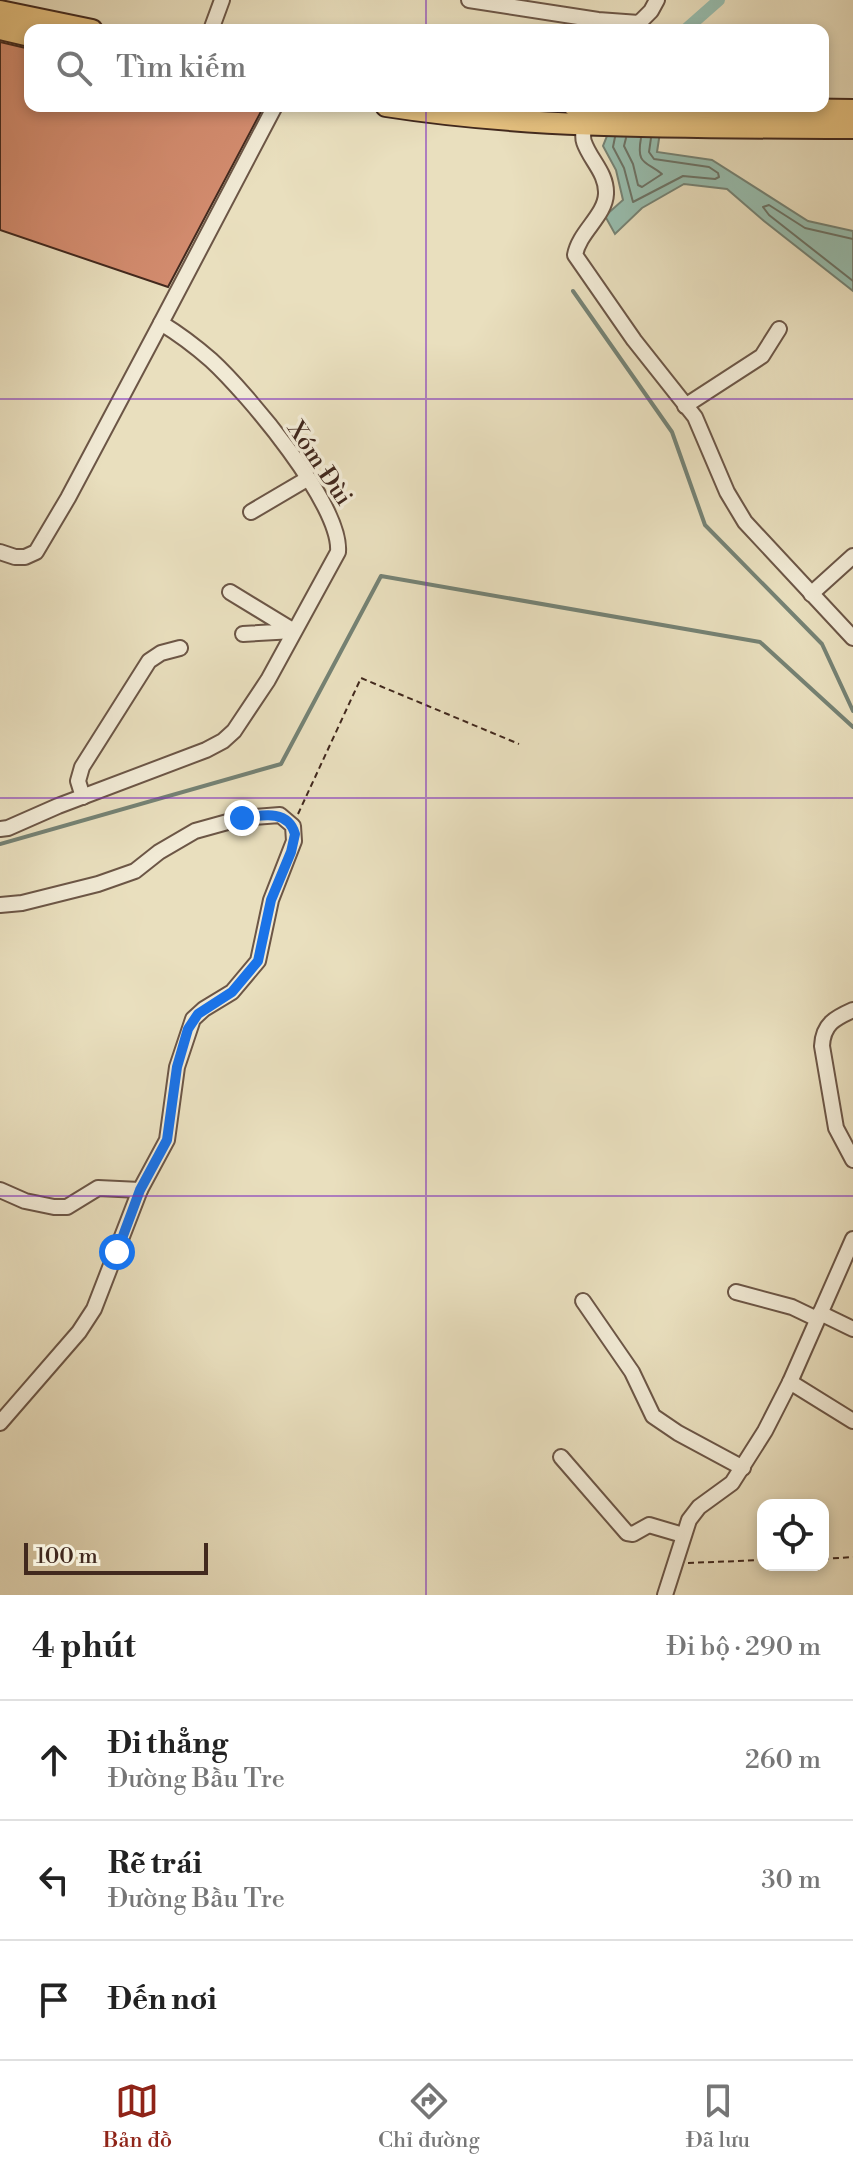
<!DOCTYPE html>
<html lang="vi">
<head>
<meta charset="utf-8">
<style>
  :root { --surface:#fff; --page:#f2f2f2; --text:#222; --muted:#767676; --line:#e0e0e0; --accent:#8f2418 }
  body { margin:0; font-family:"Libre Bodoni",serif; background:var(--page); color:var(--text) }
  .controls { position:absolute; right:24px; bottom:24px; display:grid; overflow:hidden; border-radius:16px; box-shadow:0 4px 12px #0003 }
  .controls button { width:72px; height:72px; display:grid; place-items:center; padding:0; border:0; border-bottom:2px solid var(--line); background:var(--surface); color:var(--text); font:40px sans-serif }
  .scale { position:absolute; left:24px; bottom:20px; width:184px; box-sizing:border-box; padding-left:8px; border:4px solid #42291e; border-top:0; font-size:22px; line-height:28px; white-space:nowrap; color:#42291e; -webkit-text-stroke:6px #f1ead5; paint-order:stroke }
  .stop { position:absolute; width:24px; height:24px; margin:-18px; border:6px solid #1a73e8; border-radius:50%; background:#fff }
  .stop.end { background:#1a73e8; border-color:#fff; box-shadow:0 2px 8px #0008 }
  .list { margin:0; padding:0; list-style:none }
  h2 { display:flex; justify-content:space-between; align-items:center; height:104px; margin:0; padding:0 32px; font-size:34px }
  h2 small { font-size:26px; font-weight:400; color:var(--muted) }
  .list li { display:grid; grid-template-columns:52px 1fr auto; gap:24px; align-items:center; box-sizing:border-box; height:120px; padding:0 32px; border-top:2px solid var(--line) }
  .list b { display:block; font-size:30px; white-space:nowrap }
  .list p { margin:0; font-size:26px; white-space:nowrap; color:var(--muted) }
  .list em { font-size:26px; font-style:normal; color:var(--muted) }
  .icon { flex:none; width:44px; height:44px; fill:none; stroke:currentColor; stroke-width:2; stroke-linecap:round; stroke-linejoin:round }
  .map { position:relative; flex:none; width:853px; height:1595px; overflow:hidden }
  .search { position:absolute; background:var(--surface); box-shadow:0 4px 12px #0003; left:24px; right:24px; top:24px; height:88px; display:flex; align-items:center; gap:20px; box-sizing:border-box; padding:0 28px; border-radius:16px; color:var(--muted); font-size:30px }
  .sheet { height:464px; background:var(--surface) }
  nav { display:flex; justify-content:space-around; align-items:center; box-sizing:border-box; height:112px; border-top:2px solid var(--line); background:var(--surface); font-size:22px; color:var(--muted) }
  nav a { display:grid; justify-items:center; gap:4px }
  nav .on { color:var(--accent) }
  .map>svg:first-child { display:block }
</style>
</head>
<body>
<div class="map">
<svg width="853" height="1595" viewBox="0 0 853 1595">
  <rect width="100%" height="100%" fill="#e9dfbe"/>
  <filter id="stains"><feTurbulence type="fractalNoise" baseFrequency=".0025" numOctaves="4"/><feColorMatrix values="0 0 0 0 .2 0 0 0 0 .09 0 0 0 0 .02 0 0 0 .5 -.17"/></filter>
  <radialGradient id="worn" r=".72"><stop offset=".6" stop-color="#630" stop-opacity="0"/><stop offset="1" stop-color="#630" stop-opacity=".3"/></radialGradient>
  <!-- water -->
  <path fill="#97bdae" stroke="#758274" stroke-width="2" d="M619,106H664L657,152L712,160L808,221L853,231V291L764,221L727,189L684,184L642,208L615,234L605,216L623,200L616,170L603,146Z"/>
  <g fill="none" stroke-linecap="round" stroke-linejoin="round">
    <!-- shore -->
    <g stroke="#6c7366" stroke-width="2">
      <path d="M615,137L613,147L624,168L633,202L683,176L715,179L719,177L718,173L709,167L654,159L649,152L651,138"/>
      <path d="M626,138L624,146L633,164L638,185L642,187L662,174C646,161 636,165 641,138"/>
      <path d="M853,239L805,228L769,205L763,207L769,215L853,281"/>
    </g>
    <!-- stream -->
    <g stroke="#758274" stroke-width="4">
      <path d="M573,291L672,432L705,525L822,644L853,711"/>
      <path d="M0,844L281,764L381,576L760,642L853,727"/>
    </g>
    <!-- canal -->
    <path stroke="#97bdae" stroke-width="12" d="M685,30L719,0"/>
  </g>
  <!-- building -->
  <path fill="#d38c6f" stroke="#42291e" stroke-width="2" d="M0,42L30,49V106H264L168,287L0,230Z"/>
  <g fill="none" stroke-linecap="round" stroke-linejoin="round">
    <!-- minor casing -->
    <g stroke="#6c5646" stroke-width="18">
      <g id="minor">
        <path d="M469,0L598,20L639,23L651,11L657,0"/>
        <path d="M211,30L222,0"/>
        <path d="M584,124C584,129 582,137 584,142C590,160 607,173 606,194C605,216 579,232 575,255L634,340L695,417L727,492L745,522L853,638"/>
        <path d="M685,406L762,356L779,329"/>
        <path d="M251,512L307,479"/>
        <path d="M0,552L15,557H25L36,552L68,498L161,323"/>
        <path d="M230,592L294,631L243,634"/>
        <path d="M811,594L853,556"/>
        <path d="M83,797L78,781L82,767L149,661L161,653L180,648"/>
        <path d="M0,829L8,828L58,806L206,750L223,741L234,731L268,680L338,552C342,505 246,392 211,360C195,346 179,334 161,323L275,106"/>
        <path d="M0,905L22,903L98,884L135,871L159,852L195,831L242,818L280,815L293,826L294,841L271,900L258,961L232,992L204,1009L193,1019L177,1067L167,1140L140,1190L94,1309L79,1332L0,1423"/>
        <path d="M853,1010C835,1018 823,1024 822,1046L836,1128L853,1160"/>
        <path d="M0,1190L25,1201L54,1207H67L98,1188L140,1190"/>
        <path d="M736,1292L792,1307L817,1319"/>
        <path d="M583,1301L632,1372L653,1416L678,1433L743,1468"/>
        <path d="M820,1313L853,1329"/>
        <path d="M790,1382L853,1421"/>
        <path d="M561,1457L627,1533L633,1534L649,1525L683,1535"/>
        <path d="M665,1595L689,1520L699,1507L732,1483L765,1431L790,1382L853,1239"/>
      </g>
    </g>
    <!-- highway casing -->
    <g stroke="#42291e" stroke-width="24">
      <g id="highway">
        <path d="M0,11L92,30"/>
        <path d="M0,29L30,36"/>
        <path d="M386,106C540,130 697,127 853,128"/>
        <path d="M574,106L853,110"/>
      </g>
    </g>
    <!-- path -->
    <g stroke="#42291e" stroke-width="2" stroke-dasharray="6 4" stroke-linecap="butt">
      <path d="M298,814L361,678L519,744"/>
      <path d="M823,1559L853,1557"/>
      <path d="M688,1563L763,1560"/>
    </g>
    <!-- minor -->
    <use href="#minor" stroke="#f1ead5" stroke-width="14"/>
    <!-- highway -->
    <use href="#highway" stroke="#e4c07f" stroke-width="20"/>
  </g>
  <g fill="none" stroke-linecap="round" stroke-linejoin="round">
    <!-- route -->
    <path stroke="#1a73e8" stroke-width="10" d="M117,1252L140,1190L167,1140L177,1067L188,1029L198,1014L232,992L258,961L271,900L291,852L295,834C288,809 262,815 242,818"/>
  </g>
  <!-- grid -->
  <path fill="none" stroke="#7b2cbf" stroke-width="2" stroke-opacity="0.55" d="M426,0V30M426,106V1595M0,399H853M0,798H853M0,1196H853"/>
  <g text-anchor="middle" stroke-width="7" stroke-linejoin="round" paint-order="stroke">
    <!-- street labels -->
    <g font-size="24" fill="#42291e" stroke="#f1ead5">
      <text transform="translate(320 463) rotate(56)" y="8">Xóm Đùi</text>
    </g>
  </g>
  <rect width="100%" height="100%" filter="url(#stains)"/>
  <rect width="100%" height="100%" fill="url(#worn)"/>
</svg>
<div class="controls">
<button><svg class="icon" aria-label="locate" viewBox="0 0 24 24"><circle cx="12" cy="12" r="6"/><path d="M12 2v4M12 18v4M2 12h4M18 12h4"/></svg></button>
</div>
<div class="scale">100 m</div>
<div class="stop" style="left:117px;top:1252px"></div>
<div class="stop end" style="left:242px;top:818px"></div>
<div class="search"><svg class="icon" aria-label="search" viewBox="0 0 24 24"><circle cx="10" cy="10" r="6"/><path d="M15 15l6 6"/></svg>Tìm kiếm</div>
</div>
<section class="sheet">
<h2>4 phút<small>Đi bộ · 290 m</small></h2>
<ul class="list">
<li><svg class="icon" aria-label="ahead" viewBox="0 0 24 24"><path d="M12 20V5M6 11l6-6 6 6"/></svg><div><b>Đi thẳng</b><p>Đường Bầu Tre</p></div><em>260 m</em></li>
<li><svg class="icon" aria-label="left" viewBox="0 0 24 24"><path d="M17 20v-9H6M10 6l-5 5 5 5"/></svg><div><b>Rẽ trái</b><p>Đường Bầu Tre</p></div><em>30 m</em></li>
<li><svg class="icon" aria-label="arrive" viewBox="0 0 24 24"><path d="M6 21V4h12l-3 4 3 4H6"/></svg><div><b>Đến nơi</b></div></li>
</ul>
</section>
<nav>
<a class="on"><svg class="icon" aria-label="map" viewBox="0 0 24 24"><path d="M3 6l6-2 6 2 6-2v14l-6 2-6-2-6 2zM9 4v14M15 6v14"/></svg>Bản đồ</a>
<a><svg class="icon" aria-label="directions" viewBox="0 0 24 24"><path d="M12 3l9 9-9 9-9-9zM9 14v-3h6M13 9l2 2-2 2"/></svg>Chỉ đường</a>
<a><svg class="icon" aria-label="saved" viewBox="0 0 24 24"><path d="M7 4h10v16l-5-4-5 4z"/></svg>Đã lưu</a>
</nav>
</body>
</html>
